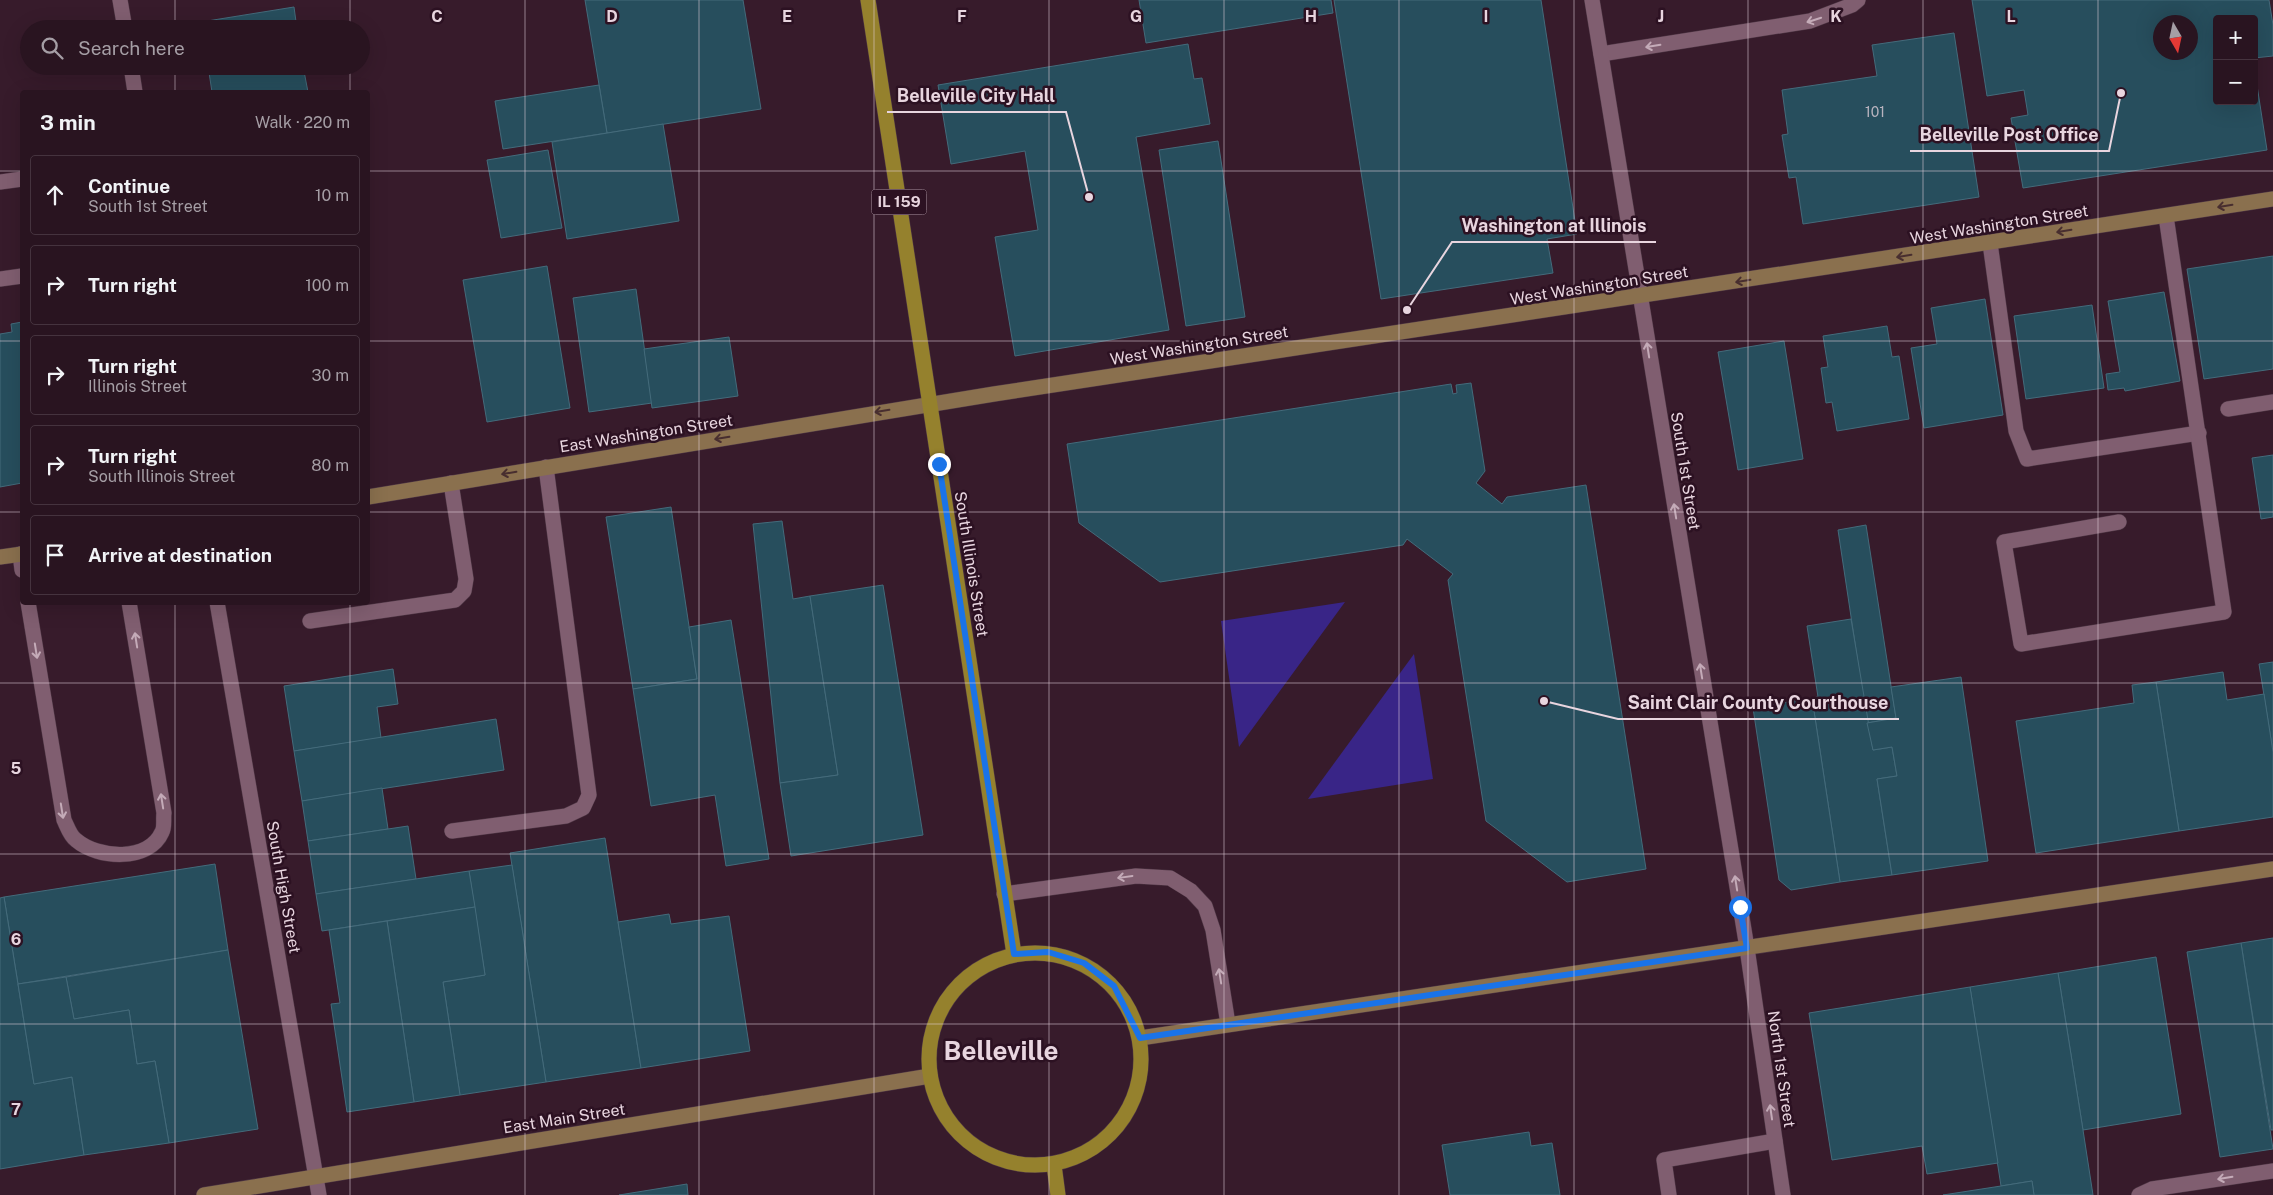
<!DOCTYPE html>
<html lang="en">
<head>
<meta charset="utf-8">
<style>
  :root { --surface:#291420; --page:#311d29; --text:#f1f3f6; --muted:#a59ea5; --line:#45333e }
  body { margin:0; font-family:"Public Sans",sans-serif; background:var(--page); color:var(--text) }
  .controls { position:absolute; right:15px; top:15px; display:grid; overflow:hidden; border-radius:5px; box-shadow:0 5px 20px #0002 }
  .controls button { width:45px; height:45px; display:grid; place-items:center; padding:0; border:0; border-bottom:1px solid var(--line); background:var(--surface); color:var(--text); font:25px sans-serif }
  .compass { position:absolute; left:2153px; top:15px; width:45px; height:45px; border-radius:50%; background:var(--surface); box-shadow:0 5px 20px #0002; rotate:171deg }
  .stop { position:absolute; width:15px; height:15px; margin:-11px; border:4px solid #1a73e8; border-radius:50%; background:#fff }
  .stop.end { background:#1a73e8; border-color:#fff; box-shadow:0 1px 5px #0008 }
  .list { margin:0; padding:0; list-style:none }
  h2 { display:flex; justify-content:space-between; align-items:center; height:65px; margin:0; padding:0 20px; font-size:21px }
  h2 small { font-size:16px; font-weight:400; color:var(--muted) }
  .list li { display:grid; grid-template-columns:32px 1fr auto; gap:15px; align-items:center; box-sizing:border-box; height:80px; margin:0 10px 10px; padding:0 10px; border:1px solid var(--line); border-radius:5px }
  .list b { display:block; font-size:19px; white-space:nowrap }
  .list p { margin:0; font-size:16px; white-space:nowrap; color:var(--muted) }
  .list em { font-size:16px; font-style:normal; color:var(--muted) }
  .icon { flex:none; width:28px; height:28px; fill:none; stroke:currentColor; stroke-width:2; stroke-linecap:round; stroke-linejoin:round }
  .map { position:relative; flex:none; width:2273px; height:1195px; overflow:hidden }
  .search { position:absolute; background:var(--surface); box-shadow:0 5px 20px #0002; left:20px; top:20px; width:350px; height:55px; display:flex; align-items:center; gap:12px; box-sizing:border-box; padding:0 18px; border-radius:28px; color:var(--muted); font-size:19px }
  .panel { position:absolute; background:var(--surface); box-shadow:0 5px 20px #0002; left:20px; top:90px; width:350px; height:515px; border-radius:5px }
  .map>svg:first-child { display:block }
</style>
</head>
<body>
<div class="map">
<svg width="2273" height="1195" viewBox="0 0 2273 1195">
  <rect width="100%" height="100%" fill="#371b2b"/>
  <!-- water -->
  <g fill="#392587">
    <path d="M1345,602L1239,747L1221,621Z"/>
    <path d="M1414,654L1433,779L1308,799Z"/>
  </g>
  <!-- building -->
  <g fill="#274e5d" stroke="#446b7b" fill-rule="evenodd">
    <path d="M585,0H743L761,109L607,133Z"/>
    <path d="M1139,0H1331L1333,13L1146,43Z"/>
    <path d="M1334,0H1541L1577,234L1547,239L1553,273L1381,299Z"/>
    <path d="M1972,0H2269L2273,25V56L2254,58V19H2217V101H2254V79H2256L2267,150L2023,188L2011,118L2028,115L2024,90L1987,96ZM2160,22H2190V52H2160Z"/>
    <path d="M294,7L297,29H202L201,22Z"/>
    <path d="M1954,33L1979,197L1803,224L1796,177L1789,178L1782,135L1788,134L1782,90L1877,76L1872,45Z"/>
    <path d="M1188,44L1194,79L1202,78L1210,124L1136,137L1169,330L1015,356L995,237L1038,230L1025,151L951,164L938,85Z"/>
    <path d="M208,66H303L308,92H212Z"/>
    <path d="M599,85L607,133L503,149L495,101Z"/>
    <path d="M663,124L679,221L567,239L552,142Z"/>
    <path d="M1218,141L1245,317L1186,326L1159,150Z"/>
    <path d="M548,150L562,228L501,238L487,160Z"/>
    <path d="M2273,256V369L2204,379L2187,269Z"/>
    <path d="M547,266L570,408L487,422L463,280Z"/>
    <path d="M636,289L652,403L589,412L573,298Z"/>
    <path d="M2164,292L2180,381L2125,391L2124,388L2108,390L2106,374L2120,372L2108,301Z"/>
    <path d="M1985,299L2003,415L1924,428L1911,348L1937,344L1931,308Z"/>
    <path d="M2092,305L2104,388L2026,399L2014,316Z"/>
    <path d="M22,322V483L0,487V334L12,332L11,324Z"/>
    <path d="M1887,326L1892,357L1899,356L1909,419L1837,431L1832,402L1826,403L1821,368L1828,367L1823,336Z"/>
    <path d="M729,337L738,396L652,408L644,349Z"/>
    <path d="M1784,341L1803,459L1738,470L1718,352Z"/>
    <path d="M1471,383L1485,471L1476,483L1502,504L1507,497L1586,485L1646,869L1567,882L1486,821L1448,580L1453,574L1407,539L1403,545L1160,582L1079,523L1067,444L1451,384L1453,394L1457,393L1456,385Z"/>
    <path d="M2273,455V517L2261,519L2252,458Z"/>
    <path d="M671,507L697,679L633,689L606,517Z"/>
    <path d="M782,521L793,599L810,596L838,775L780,783L753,524Z"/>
    <path d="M1866,525L1896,718L1867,723L1838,530Z"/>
    <path d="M883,585L923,835L791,856L780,783L838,775L810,596Z"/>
    <path d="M1851,619L1873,750L1892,747L1897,776L1877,779L1892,875L1840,882L1812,698L1818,697L1807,626Z"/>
    <path d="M731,620L769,859L726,866L715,795L651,806L633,689L697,679L689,627Z"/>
    <path d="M2273,662V752L2259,664Z"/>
    <path d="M393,669L398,704L377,707L381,738L294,751L284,686Z"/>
    <path d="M2223,672L2227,700L2264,694L2273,752V817L2179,831L2156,682Z"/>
    <path d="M1961,677L1988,861L1892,875L1877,779L1897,776L1892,747L1873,750L1867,723L1896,718L1891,687Z"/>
    <path d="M2156,682L2179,831L2036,853L2016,721L2134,703L2132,685Z"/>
    <path d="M1812,698L1840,882L1791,890L1779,880L1753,708Z"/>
    <path d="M496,719L504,770L302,801L294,751Z"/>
    <path d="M382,788L388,829L308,841L302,801Z"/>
    <path d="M408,826L416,879L316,894L308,841Z"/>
    <path d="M605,838L641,1068L546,1082L510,853Z"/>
    <path d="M215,864L228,950L18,984L4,897Z"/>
    <path d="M512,865L546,1082L460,1095L443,982L485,975L469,871Z"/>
    <path d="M469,871L475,907L322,931L316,894Z"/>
    <path d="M4,897L34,1084L72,1077L84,1155L0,1169V898Z"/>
    <path d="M475,907L485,975L443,982L460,1095L414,1102L387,921Z"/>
    <path d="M669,914L671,924L729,916L750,1051L641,1068L618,922Z"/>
    <path d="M387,921L414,1102L347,1112L331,1004L340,1003L329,930Z"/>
    <path d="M2273,938V1130H2271L2241,943Z"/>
    <path d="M2241,943L2273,1149L2220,1157L2187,952Z"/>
    <path d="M228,950L258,1129L169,1143L155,1061L137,1064L129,1010L74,1019L66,977Z"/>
    <path d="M2156,957L2181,1114L2083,1130L2058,973Z"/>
    <path d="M2058,973L2083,1130L2093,1195H2034L2032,1181L2001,1186L1970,987Z"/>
    <path d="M66,977L74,1019L129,1010L137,1064L155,1061L169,1143L84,1155L72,1077L34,1084L18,984Z"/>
    <path d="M1970,987L1998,1163L1927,1174L1922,1146L1832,1160L1809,1013Z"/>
    <path d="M1529,1132L1531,1146L1552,1143L1560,1195H1450L1442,1145Z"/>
    <path d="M2032,1181L2034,1195H1943L2001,1186Z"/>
    <path d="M687,1184L688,1195H619Z"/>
  </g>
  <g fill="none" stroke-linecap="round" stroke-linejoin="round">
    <!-- lane casing -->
    <g stroke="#4e3745" stroke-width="16">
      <g id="lane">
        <path d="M1601,54L1810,21L1852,5L1858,0"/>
        <path d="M0,182L22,179"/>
        <path d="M1990,243L2016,431L2027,459L2199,433"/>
        <path d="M0,279L22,276"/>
        <path d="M2228,409L2273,402"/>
        <path d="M2119,522L2004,542L2021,644L2224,612L2166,216"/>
        <path d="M20,554L22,570"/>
        <path d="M28,602L64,820C67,826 70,836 76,840C98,859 149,862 162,832C165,827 163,818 164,813L129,602"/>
        <path d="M310,621L455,600L464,591L466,579L451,483"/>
        <path d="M452,831L566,816L583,808L589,795L546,467"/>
        <path d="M1004,894L1136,876L1170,878L1191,891L1205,906L1213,930L1228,1024"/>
        <path d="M1669,1195L1664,1160L1775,1141"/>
        <path d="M2139,1195L2152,1189L2273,1171"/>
      </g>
    </g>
    <!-- street casing -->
    <g stroke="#4e3745" stroke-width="16">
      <g id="street">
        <path d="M120,0L125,29"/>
        <path d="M1592,0L1747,948L1783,1195"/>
        <path d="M131,66L135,92"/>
        <path d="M217,602L319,1195"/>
      </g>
    </g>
    <!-- secondary casing -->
    <g stroke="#4e3745" stroke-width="16">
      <g id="secondary">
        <path d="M368,497L994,394L2273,199"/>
        <path d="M0,557L22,554"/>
        <path d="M1140,1038L2273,869"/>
        <path d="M204,1195L930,1076"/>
      </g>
    </g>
    <!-- primary casing -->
    <g stroke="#4e3745" stroke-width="16">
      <g id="primary">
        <path d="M868,0L1014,954"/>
        <circle cx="1035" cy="1059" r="106"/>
        <path d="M1054,1165L1058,1195"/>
      </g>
    </g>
    <!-- lane -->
    <use href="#lane" stroke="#805e70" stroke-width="15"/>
    <!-- street -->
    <use href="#street" stroke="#805e70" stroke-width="15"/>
    <!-- secondary -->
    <use href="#secondary" stroke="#8a704e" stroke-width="15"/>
    <!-- primary -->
    <use href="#primary" stroke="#95812d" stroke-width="15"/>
  </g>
  <!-- one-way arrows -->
  <defs><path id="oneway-shaft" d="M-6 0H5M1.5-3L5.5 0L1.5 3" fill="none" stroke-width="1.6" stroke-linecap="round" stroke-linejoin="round" transform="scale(1.25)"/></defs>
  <g stroke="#c4abb8">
    <use href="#oneway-shaft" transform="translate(1814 20) rotate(162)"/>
    <use href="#oneway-shaft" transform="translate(1653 46) rotate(171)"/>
    <use href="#oneway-shaft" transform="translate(1648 350) rotate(-99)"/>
    <use href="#oneway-shaft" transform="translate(1675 511) rotate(-99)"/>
    <use href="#oneway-shaft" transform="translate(136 640) rotate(-99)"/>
    <use href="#oneway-shaft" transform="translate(36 651) rotate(81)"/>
    <use href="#oneway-shaft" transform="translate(1701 671) rotate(-99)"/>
    <use href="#oneway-shaft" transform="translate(162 801) rotate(-99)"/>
    <use href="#oneway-shaft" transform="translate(62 811) rotate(81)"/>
    <use href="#oneway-shaft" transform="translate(1125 877) rotate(172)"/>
    <use href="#oneway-shaft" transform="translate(1736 883) rotate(-99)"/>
    <use href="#oneway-shaft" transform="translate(1220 976) rotate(-99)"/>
    <use href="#oneway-shaft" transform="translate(1771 1112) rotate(-98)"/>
    <use href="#oneway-shaft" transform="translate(2225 1178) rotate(171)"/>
  </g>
  <g stroke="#482e2f">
    <use href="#oneway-shaft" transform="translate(2225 206) rotate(171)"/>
    <use href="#oneway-shaft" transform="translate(2064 231) rotate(171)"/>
    <use href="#oneway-shaft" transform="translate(1904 256) rotate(171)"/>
    <use href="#oneway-shaft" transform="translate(1743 281) rotate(171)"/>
    <use href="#oneway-shaft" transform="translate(882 411) rotate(171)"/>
    <use href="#oneway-shaft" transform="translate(722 438) rotate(171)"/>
    <use href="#oneway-shaft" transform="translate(509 473) rotate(171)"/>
  </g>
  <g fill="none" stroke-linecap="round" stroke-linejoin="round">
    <!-- route -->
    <path stroke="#1a73e8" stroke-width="6" d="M939,464L1014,954L1048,952L1084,963L1114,986L1140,1038L1747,948L1740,907"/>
  </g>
  <!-- grid -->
  <path fill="none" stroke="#e8d5df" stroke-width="1" stroke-opacity="0.55" d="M175,0V29M350,0V29M525,0V1195M699,0V1195M874,0V1195M1049,0V1195M1224,0V1195M1399,0V1195M1574,0V1195M1748,0V1195M1923,0V1195M2098,0V1195M175,66V92M350,66V92M0,171H22M368,171H2273M0,341H22M368,341H2273M0,512H22M368,512H2273M175,602V1195M350,602V1195M0,683H2273M0,854H2273M0,1024H2273"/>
  <g text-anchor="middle" stroke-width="5" stroke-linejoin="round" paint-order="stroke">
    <!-- number labels -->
    <g font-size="14" fill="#b8b3be">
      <text x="1875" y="117">101</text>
    </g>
    <!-- shield labels -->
    <rect fill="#2c1122" stroke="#b09aa6" stroke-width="1" x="871.5" y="189.5" width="55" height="25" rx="4"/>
    <g font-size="15" font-weight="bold" fill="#e8d5df">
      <text x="899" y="207">IL 159</text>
    </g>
    <!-- street labels -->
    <g font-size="16" fill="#e8d5df" stroke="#2c1122">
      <text transform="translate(1999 224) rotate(-9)" y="6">West Washington Street</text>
      <text transform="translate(1599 285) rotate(-9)" y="6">West Washington Street</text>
      <text transform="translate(1199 345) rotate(-9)" y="6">West Washington Street</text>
      <text transform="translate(646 433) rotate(-9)" y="6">East Washington Street</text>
      <text transform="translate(1686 471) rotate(81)" y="6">South 1st Street</text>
      <text transform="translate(972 564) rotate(81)" y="6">South Illinois Street</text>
      <text transform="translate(284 887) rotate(80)" y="6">South High Street</text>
      <text transform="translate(1782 1069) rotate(82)" y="6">North 1st Street</text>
      <text transform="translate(564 1118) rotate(-9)" y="6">East Main Street</text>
    </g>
    <!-- town labels -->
    <g font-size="26" font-weight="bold" fill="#e8d5df" stroke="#2c1122">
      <text x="1001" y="1060">Belleville</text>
    </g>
  </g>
  <g font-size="16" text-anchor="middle" font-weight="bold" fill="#e8d5df" stroke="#2c1122" stroke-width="5" stroke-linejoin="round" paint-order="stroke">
    <text x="437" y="22">C</text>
    <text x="612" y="22">D</text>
    <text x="787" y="22">E</text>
    <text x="962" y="22">F</text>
    <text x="1136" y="22">G</text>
    <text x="1311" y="22">H</text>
    <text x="1486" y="22">I</text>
    <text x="1661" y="22">J</text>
    <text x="1836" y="22">K</text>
    <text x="2011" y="22">L</text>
    <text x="16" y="774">5</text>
    <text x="16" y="945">6</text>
    <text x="16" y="1115">7</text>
  </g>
  <!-- callouts -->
  <path fill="none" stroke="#e8d5df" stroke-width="2" d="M1089 197L1066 112H887M2121 93L2109 151H1910M1407 310L1452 242H1656M1544 701L1618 719H1899"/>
  <g fill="#e8d5df" stroke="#2c1122" stroke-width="2">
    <circle cx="1089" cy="197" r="5"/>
    <circle cx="2121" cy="93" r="5"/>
    <circle cx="1407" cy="310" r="5"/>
    <circle cx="1544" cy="701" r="5"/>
  </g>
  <g font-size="18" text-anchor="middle" font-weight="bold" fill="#e8d5df" stroke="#2c1122" stroke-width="5" stroke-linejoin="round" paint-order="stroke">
    <text x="976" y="102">Belleville City Hall</text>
    <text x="2009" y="141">Belleville Post Office</text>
    <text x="1554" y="232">Washington at Illinois</text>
    <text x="1758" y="709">Saint Clair County Courthouse</text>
  </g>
</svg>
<div class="controls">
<button>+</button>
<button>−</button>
</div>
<svg class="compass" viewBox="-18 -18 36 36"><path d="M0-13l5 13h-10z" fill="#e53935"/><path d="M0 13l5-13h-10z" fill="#a59ea5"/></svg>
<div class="stop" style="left:1740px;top:907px"></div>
<div class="stop end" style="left:939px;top:464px"></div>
<div class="search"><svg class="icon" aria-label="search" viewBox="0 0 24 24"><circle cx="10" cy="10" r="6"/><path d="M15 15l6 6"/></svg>Search here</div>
<section class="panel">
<h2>3 min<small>Walk · 220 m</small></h2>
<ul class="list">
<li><svg class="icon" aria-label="ahead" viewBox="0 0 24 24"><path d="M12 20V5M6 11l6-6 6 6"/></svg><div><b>Continue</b><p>South 1st Street</p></div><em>10 m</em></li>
<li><svg class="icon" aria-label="right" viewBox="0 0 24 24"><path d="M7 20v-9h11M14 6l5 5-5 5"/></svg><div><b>Turn right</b></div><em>100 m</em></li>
<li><svg class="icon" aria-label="right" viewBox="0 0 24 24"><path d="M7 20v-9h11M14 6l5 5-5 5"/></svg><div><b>Turn right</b><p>Illinois Street</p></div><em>30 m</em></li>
<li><svg class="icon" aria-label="right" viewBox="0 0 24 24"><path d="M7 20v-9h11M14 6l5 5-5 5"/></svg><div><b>Turn right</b><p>South Illinois Street</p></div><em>80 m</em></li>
<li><svg class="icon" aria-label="arrive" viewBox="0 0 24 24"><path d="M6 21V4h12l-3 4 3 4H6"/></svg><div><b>Arrive at destination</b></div></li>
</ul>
</section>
</div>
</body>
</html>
